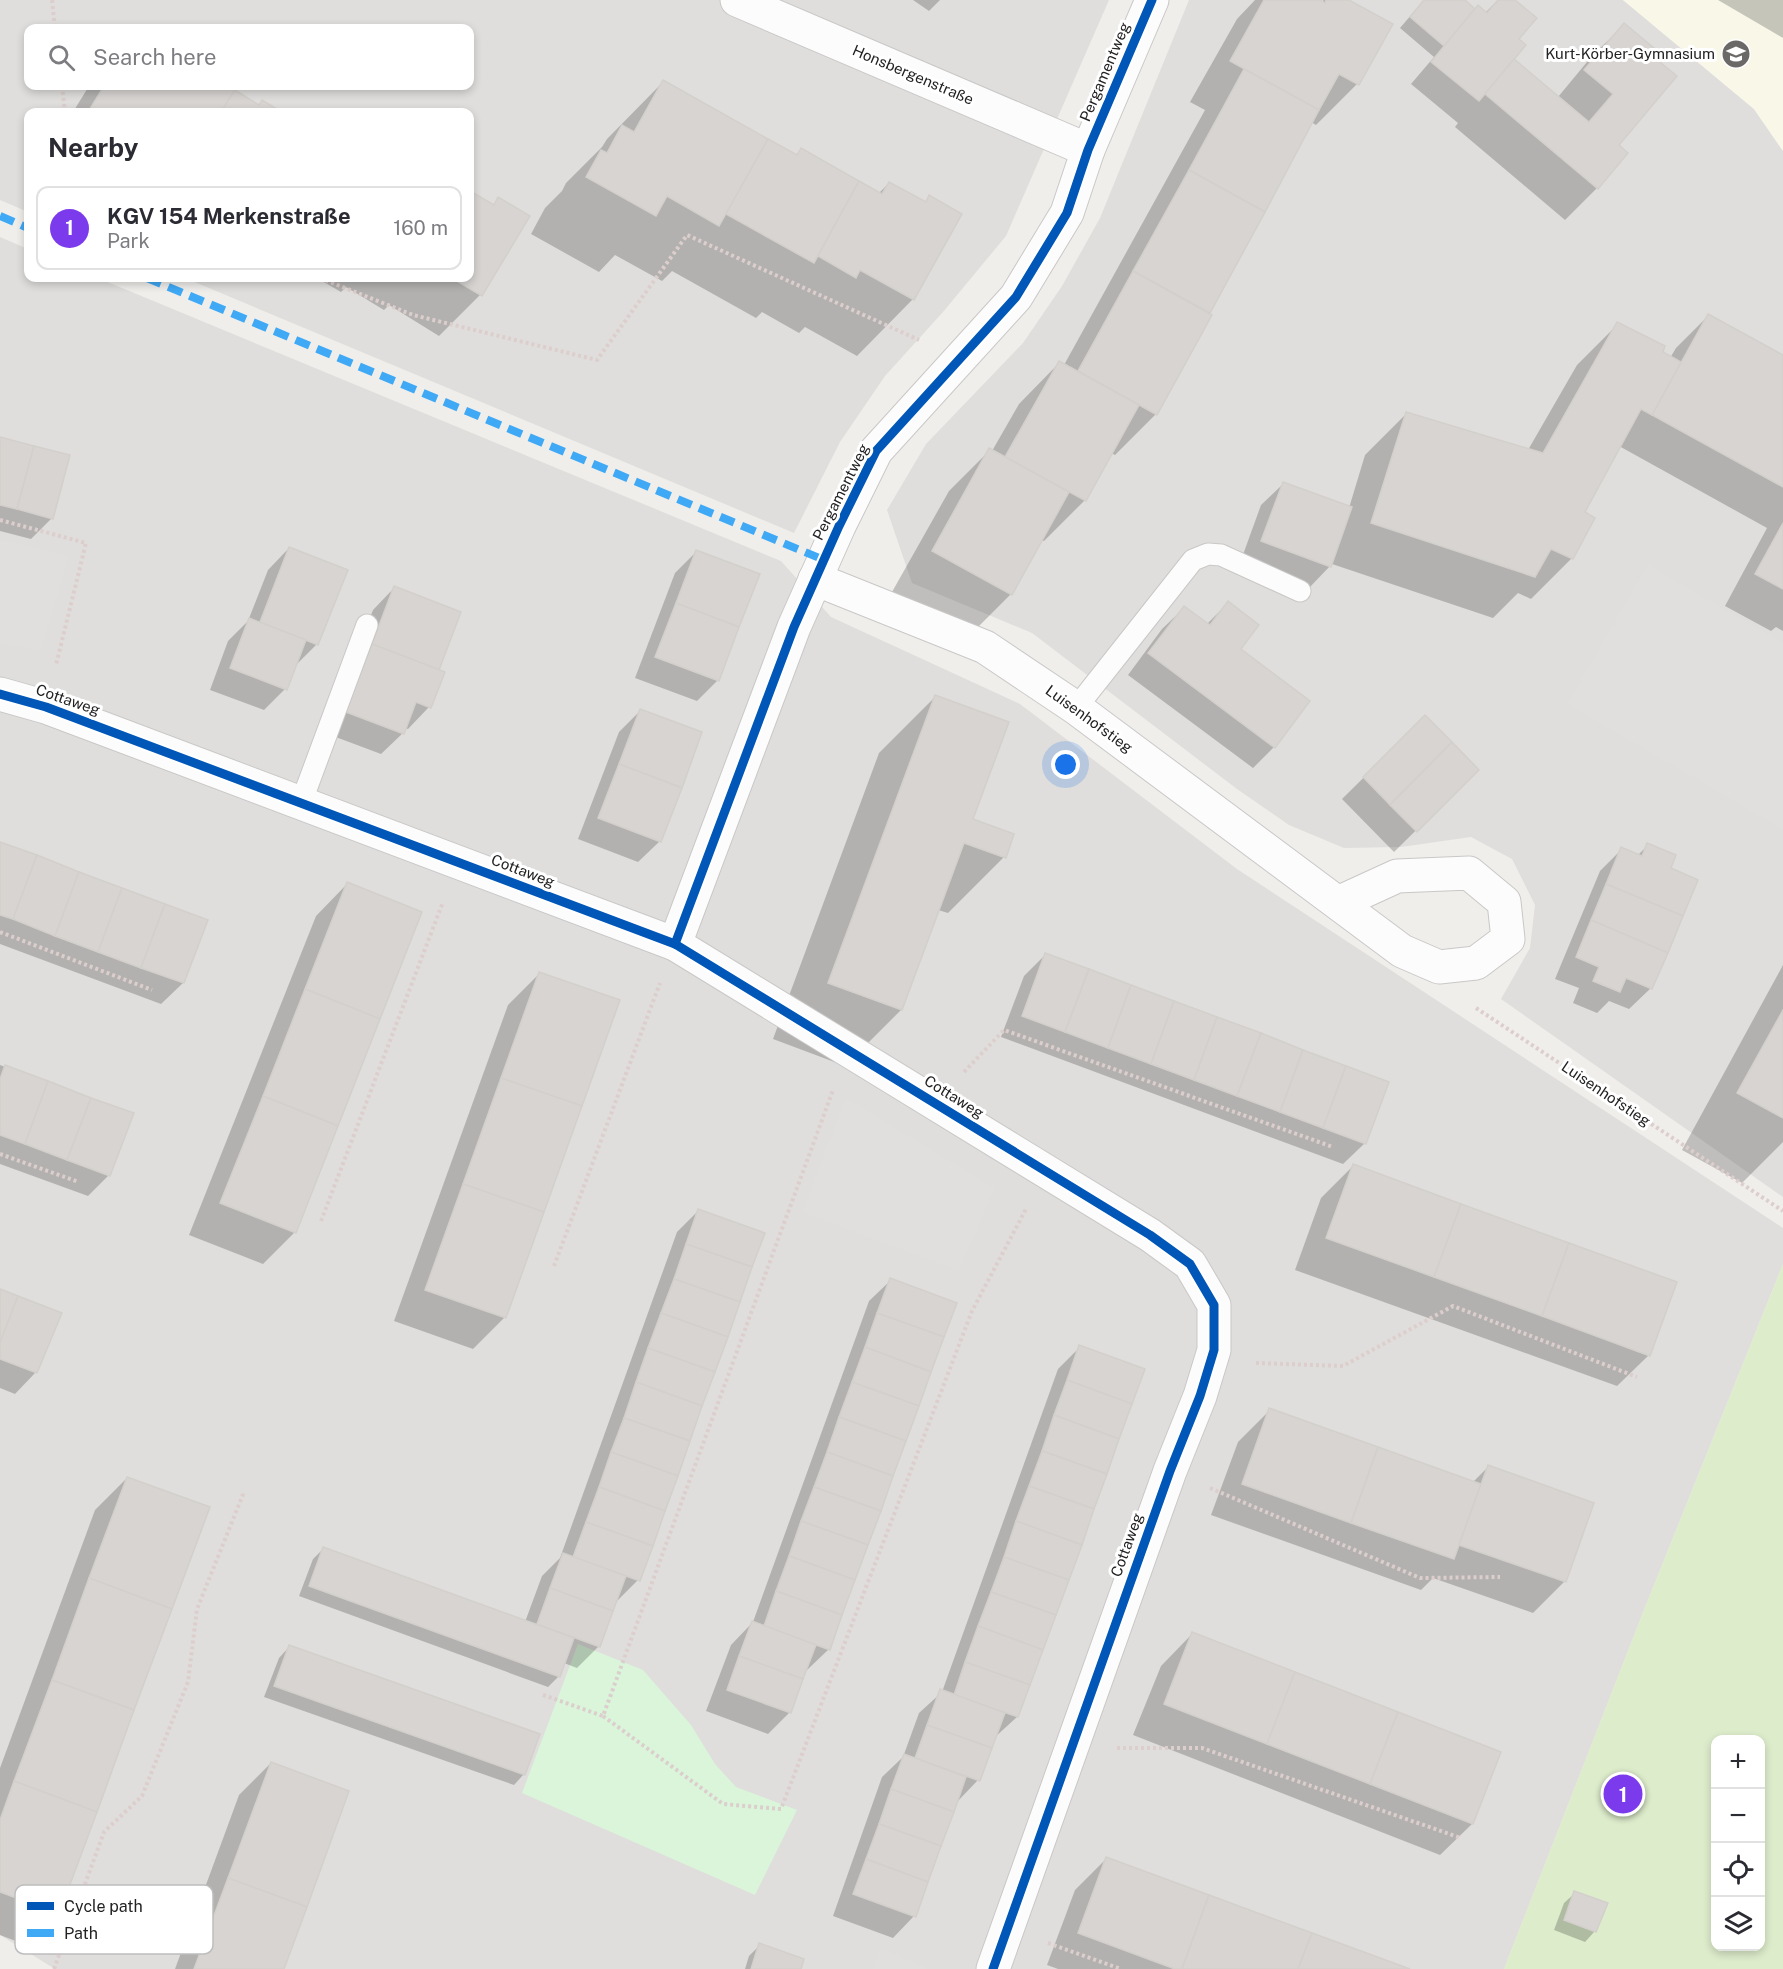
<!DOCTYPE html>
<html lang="en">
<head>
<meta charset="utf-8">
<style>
  :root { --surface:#fff; --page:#f7f7f7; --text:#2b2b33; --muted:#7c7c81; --line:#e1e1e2; --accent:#7c3aed }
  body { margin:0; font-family:"Public Sans",sans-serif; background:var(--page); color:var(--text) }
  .controls { position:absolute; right:18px; bottom:18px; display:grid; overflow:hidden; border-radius:12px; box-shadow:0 3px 9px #0003 }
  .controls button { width:54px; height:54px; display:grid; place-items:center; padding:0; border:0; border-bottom:2px solid var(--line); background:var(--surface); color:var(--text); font:30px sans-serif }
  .you { position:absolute; left:1066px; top:765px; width:21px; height:21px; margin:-15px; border:4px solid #fff; border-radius:50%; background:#1a73e8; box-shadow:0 0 0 9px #1a73e833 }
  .badge { display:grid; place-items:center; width:39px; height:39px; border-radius:50%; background:var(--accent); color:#fff; font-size:20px; font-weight:700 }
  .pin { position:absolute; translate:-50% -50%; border:3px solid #fff; box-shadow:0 2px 6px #0006 }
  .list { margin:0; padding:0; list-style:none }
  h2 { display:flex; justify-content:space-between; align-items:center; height:78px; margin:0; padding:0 24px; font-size:26px }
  h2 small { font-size:20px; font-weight:400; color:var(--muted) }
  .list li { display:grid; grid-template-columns:39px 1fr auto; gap:18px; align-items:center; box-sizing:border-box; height:84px; margin:0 12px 12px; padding:0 12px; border:2px solid var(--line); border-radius:12px }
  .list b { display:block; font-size:22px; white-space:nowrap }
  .list p { margin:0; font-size:20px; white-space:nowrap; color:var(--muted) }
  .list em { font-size:20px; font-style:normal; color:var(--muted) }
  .icon { flex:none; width:33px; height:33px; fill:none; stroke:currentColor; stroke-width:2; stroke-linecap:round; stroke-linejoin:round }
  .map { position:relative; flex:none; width:1783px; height:1969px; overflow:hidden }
  .search { position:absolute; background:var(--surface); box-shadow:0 3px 9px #0003; left:24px; top:24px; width:450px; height:66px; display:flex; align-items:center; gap:15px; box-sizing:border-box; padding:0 21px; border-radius:12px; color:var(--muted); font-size:22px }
  .panel { position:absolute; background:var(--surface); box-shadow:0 3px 9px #0003; left:24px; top:108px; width:450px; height:174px; border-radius:12px }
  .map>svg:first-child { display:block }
</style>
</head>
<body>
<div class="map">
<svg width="1783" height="1969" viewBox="0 0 1783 1969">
  <rect width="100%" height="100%" fill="#f0eeeb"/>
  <!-- residential -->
  <g fill="#dfdedc" fill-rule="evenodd">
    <path d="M0,0H1109L1006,236L943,312L885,376L840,442L794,533L185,278H470V112H28V212L0,200ZM28,28H470V86H28Z"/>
    <path d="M1189,0H1623L1754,109L1783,151V1197L1501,999L1530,948L1535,905L1512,859L1471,837L1401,847L1344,848L1289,825L1237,789L1032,633L912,583L887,510L926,444L1023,343L1062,286L1100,218Z"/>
    <path d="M0,237L28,249V278H98L781,561L831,617L1020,704L1237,869L1783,1228V1264L1644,1610L1504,1969H55L0,1935Z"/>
  </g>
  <!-- education -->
  <path fill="#f8f7e8" d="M1623,0H1783V151L1754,109Z"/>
  <!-- grass -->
  <path fill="#ddeccb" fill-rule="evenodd" d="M1783,1264V1969H1504L1644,1610ZM1716,1740H1760V1946H1716Z"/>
  <!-- park -->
  <path fill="#daf5da" d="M578,1644L643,1670L691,1725L715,1764L736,1787L797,1810L755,1895L522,1793Z"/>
  <!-- parking -->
  <g fill="#e0dfde">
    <path d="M0,540L69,556L41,650L0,643Z"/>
    <path d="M1648,565L1783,643V829L1567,704Z"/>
    <path d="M846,1098L995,1188L959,1271L802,1212Z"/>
    <path d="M881,1949L929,1969H873Z"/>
  </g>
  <!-- shadow -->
  <g fill="#0003">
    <path d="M913,0H940L929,11Z"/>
    <path d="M1255,0H1317L1321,2L1324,0H1346L1391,25L1357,84L1316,125L1311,122L1156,414L1115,455L1111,453L1085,500L1044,541L1041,540L1011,594L970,635L892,592L949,491L990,450L992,451L1019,404L1060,362L1064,365L1205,110L1190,102L1237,19Z"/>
    <path d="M1424,0H1462L1475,10L1485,13L1498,0H1513L1517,40L1507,65L1558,97L1592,56L1624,25L1653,58L1597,188L1565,220L1455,127L1458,123L1411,84L1434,57L1400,28Z"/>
    <path d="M1718,0H1783V38Z"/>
    <path d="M663,82L795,156L801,150L879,193L889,183L924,203L930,197L913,299L857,356L805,327L799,333L762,312L756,318L672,271L662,281L615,255L599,272L531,234L545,208L562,191L566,183L602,147L607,139Z"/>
    <path d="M89,86H225L258,106L262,102L279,112H73Z"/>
    <path d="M470,192L492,206L499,199L480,295L439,336L389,305L384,310L346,287L341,292L317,278H470Z"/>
    <path d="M1708,316L1783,357V631L1776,627L1771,631L1725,606L1767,528L1619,446L1583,513L1572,558L1531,599L1518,593L1493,618L1332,564L1309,588L1240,563L1261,505L1283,484L1349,508L1365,455L1406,414L1528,450L1577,365L1618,324L1670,358L1676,348Z"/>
    <path d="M0,439L52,518L31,539L0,531Z"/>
    <path d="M289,548L317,644L295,666L285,689L264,710L210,690L228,641L248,621L268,570Z"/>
    <path d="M696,552L718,680L697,701L635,678L675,573Z"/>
    <path d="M394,588L437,670L429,707L408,729L405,728L403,733L381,754L325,733L373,610Z"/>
    <path d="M1228,603L1239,650L1274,747L1253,768L1128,675L1162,629L1184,608L1207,624Z"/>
    <path d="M936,696L971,820L1004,857L948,913L938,910L901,1010L845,1066L773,1039L879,753Z"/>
    <path d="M640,711L660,841L638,862L578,839L619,732Z"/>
    <path d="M1425,717L1477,770L1394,852L1342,799Z"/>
    <path d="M0,844L206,920L183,983L161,1004L0,944Z"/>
    <path d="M1648,845L1669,869L1651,988L1629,1009L1609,1001L1597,1013L1573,1003L1579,988L1555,979L1600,871L1622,849L1637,856Z"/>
    <path d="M347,884L295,1232L263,1264L189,1235L316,916Z"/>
    <path d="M1045,955L1365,1143L1343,1164L1001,1037L1024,976Z"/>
    <path d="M1783,965V1142L1742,1183L1682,1150Z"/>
    <path d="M540,973L505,1317L473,1349L394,1321L508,1005Z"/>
    <path d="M0,1065L132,1114L109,1175L88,1196L0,1164Z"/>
    <path d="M1353,1166L1649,1355L1617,1386L1295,1270L1321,1198Z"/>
    <path d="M699,1210L638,1580L617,1601H615L599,1646L577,1668L564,1663L559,1676L548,1687L299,1596L313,1559L323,1549L525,1622L542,1576L560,1558L677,1232Z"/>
    <path d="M891,1280L829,1649L807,1670H805L790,1712L768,1734L706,1711L731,1645L753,1622L869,1301Z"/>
    <path d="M0,1291L36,1372L15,1394L0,1388Z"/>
    <path d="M1080,1347L1143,1370L1017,1717L994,1738L978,1780L957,1802L914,1916L893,1938L833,1916L882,1777L903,1757L919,1713L942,1692L1058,1369Z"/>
    <path d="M1270,1410L1473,1482L1488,1467L1592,1504L1564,1582L1533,1613L1433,1578L1421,1590L1211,1515L1238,1442Z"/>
    <path d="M127,1478L58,1913L26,1945L0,1935V1768L95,1510Z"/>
    <path d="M1192,1634L1499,1753L1472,1824L1440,1855L1133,1735L1161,1666Z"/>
    <path d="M289,1647L524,1774L514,1785L264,1697L279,1658Z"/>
    <path d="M271,1763L282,1969H175L239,1795Z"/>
    <path d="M1107,1858L1405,1969H1058L1047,1965L1075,1890Z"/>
    <path d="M1575,1893L1595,1931L1585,1942L1554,1930L1564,1903Z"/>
    <path d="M760,1945L799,1969H745L749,1956Z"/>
  </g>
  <!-- building -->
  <g fill="#d7d4d2" stroke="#d3d0cc" stroke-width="1.5">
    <path d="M1264,0H1320L1325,3L1326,0H1349L1393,24L1359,85L1339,74L1319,110L1230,61Z"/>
    <path d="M1424,0H1465L1475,9L1444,46L1410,17Z"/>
    <path d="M1498,0H1515L1537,18L1519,39L1526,45L1479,101L1431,62L1478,5L1487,13Z"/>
    <path d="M1624,23L1660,53L1655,58L1677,76L1619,145L1628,153L1598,189L1485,94L1514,59L1589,122L1613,94L1584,70Z"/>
    <path d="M1244,69L1319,110L1265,212L1189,170Z"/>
    <path d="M663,80L768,139L719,226L667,196L656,216L586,177L601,150L607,153L622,125L634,132Z"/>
    <path d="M104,86H227L235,90L221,112H88Z"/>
    <path d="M235,90L259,105L262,100L282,112H221Z"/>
    <path d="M768,139L797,155L801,148L859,181L814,263L726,214Z"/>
    <path d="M1189,170L1265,212L1210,313L1133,271Z"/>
    <path d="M859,181L882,194L889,182L926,202L929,195L962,214L914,300L860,270L856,278L818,256Z"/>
    <path d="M470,191L494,205L498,197L530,216L482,296L452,278H470Z"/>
    <path d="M1133,271L1212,315L1157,415L1078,371Z"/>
    <path d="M1708,314L1783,355V487L1652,415Z"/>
    <path d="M1617,322L1665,346L1663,352L1681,362L1652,415L1641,409L1585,512L1595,518L1573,559L1551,549L1535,577L1371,523L1406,412L1543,453Z"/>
    <path d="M1059,361L1139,405L1086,501L1005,457Z"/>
    <path d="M0,437L34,446L17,509L0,505Z"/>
    <path d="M34,446L70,455L53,519L17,509Z"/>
    <path d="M989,448L1069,492L1012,595L932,551Z"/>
    <path d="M1283,482L1352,507L1331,567L1261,541Z"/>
    <path d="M1783,523V589L1755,574Z"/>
    <path d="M289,547L348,570L318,645L260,622Z"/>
    <path d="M696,550L760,574L739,627L676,603Z"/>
    <path d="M394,586L461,612L439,670L372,644Z"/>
    <path d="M1228,601L1259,625L1241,649L1310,701L1275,748L1148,653L1184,606L1210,625Z"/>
    <path d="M676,603L739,627L719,681L655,657Z"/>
    <path d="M249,618L306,640L287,690L230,668Z"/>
    <path d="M372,644L445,672L431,708L416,702L404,734L346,712Z"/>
    <path d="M935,695L1009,722L973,819L1014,834L1006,858L964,843L902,1010L828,983Z"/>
    <path d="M640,709L702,732L682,788L619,764Z"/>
    <path d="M1425,715L1452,742L1390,805L1363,777Z"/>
    <path d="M1452,742L1479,770L1417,832L1390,805Z"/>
    <path d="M619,764L682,788L661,842L598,818Z"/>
    <path d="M0,842L37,855L13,919L0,915Z"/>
    <path d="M1647,843L1676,855L1671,868L1698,880L1683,916L1606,884L1621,847L1642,856Z"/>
    <path d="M37,855L79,872L55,936L13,919Z"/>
    <path d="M79,872L122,888L98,952L55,936Z"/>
    <path d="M347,882L422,912L380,1019L305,989Z"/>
    <path d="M1606,884L1683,916L1668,953L1591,920Z"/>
    <path d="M122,888L165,904L141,968L98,952Z"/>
    <path d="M165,904L208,920L184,983L141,968Z"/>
    <path d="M1591,920L1668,953L1652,989L1626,978L1620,992L1593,981L1599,967L1576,957Z"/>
    <path d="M1045,953L1089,969L1065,1032L1022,1016Z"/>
    <path d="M1089,969L1131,985L1108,1048L1065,1032Z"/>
    <path d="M539,972L620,1000L582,1106L501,1078Z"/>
    <path d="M1131,985L1174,1001L1151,1064L1108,1048Z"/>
    <path d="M305,989L380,1019L338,1126L263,1096Z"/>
    <path d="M1174,1001L1217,1017L1194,1080L1151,1064Z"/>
    <path d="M1783,1010V1118L1737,1093Z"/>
    <path d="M1217,1017L1261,1033L1237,1096L1194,1080Z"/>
    <path d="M1261,1033L1303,1050L1280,1112L1237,1096Z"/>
    <path d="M1303,1050L1346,1066L1323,1128L1280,1112Z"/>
    <path d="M5,1065L48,1081L25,1144L0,1135V1079Z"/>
    <path d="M1346,1066L1389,1082L1366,1144L1323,1128Z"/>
    <path d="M501,1078L582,1106L544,1212L463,1184Z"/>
    <path d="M48,1081L91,1098L67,1160L25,1144Z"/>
    <path d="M263,1096L338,1126L296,1233L220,1203Z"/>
    <path d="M91,1098L134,1113L110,1176L67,1160Z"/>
    <path d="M1353,1164L1461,1204L1434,1277L1326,1238Z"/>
    <path d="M463,1184L544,1212L506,1318L425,1290Z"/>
    <path d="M1461,1204L1569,1243L1542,1316L1434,1277Z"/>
    <path d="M698,1209L765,1233L752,1267L686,1244Z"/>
    <path d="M1569,1243L1677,1282L1650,1356L1542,1316Z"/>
    <path d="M686,1244L752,1267L740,1302L674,1279Z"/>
    <path d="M890,1278L957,1303L944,1337L877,1313Z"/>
    <path d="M674,1279L740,1302L728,1337L661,1313Z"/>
    <path d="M0,1289L18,1296L0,1343Z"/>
    <path d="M18,1296L62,1313L37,1373L0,1359V1343Z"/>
    <path d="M661,1313L728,1337L715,1372L648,1348Z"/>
    <path d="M877,1313L944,1337L931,1372L865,1347Z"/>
    <path d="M1079,1345L1145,1369L1132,1404L1067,1380Z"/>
    <path d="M865,1347L931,1372L919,1406L852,1382Z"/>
    <path d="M648,1348L715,1372L702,1406L636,1382Z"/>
    <path d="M1067,1380L1132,1404L1119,1439L1054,1415Z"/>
    <path d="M636,1382L702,1406L690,1441L624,1418Z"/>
    <path d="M852,1382L919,1406L906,1441L839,1417Z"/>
    <path d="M1269,1408L1378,1447L1351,1523L1242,1484Z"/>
    <path d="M1054,1415L1119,1439L1107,1474L1042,1451Z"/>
    <path d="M839,1417L906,1441L893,1476L827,1452Z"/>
    <path d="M624,1418L690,1441L678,1476L611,1452Z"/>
    <path d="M1378,1447L1481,1484L1454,1559L1351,1523Z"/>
    <path d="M1042,1451L1107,1474L1094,1509L1029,1486Z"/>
    <path d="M611,1452L678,1476L665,1511L599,1487Z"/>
    <path d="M827,1452L893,1476L881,1511L814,1487Z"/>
    <path d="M1488,1465L1594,1503L1566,1582L1459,1545Z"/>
    <path d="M127,1477L210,1507L172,1609L89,1578Z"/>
    <path d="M1029,1486L1094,1509L1082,1545L1016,1521Z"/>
    <path d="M599,1487L665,1511L653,1546L586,1522Z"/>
    <path d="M814,1487L881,1511L868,1545L801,1521Z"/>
    <path d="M801,1521L868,1545L855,1580L789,1556Z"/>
    <path d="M1016,1521L1082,1545L1069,1580L1004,1557Z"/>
    <path d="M586,1522L653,1546L640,1581L573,1557Z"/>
    <path d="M323,1547L574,1638L560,1677L309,1586Z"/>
    <path d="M563,1553L626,1576L613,1611L550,1588Z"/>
    <path d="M789,1556L855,1580L842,1615L776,1591Z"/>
    <path d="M1004,1557L1069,1580L1056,1615L991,1592Z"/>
    <path d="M89,1578L172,1609L134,1710L52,1680Z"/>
    <path d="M550,1588L613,1611L600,1647L537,1624Z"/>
    <path d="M776,1591L842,1615L830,1650L764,1626Z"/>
    <path d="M991,1592L1056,1615L1043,1650L978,1626Z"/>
    <path d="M752,1621L816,1645L803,1679L739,1656Z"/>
    <path d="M978,1626L1043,1650L1030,1685L965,1662Z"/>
    <path d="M1192,1632L1295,1672L1267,1744L1164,1704Z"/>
    <path d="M289,1645L540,1734L525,1775L274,1686Z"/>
    <path d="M739,1656L803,1679L791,1713L727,1690Z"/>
    <path d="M965,1662L1030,1685L1018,1717L954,1695Z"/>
    <path d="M1295,1672L1398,1712L1370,1784L1267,1744Z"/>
    <path d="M52,1680L134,1710L97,1812L14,1781Z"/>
    <path d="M940,1689L1005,1713L992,1748L927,1725Z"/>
    <path d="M1398,1712L1501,1752L1473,1824L1370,1784Z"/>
    <path d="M927,1725L992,1748L980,1781L915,1758Z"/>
    <path d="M904,1754L966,1777L954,1812L891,1789Z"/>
    <path d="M271,1762L349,1791L307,1907L228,1878Z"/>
    <path d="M14,1781L97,1812L59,1914L0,1892V1820Z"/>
    <path d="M891,1789L954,1812L941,1846L879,1824Z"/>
    <path d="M879,1824L941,1846L928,1882L866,1859Z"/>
    <path d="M1106,1857L1209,1895L1182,1969H1175L1078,1933Z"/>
    <path d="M866,1859L928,1882L916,1917L853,1894Z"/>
    <path d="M228,1878L307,1907L284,1969H194Z"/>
    <path d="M1574,1891L1608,1903L1596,1932L1564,1920Z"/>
    <path d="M1209,1895L1312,1933L1298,1969H1182Z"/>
    <path d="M1312,1933L1410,1969H1298Z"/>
    <path d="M759,1943L804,1959L801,1969H751Z"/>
  </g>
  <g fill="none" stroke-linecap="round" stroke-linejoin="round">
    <!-- service casing -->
    <g stroke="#c9c8c7" stroke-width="23">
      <g id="service">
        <path d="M1076,708L1193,560L1208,554L1221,555L1300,591"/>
        <path d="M301,803L367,625"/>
      </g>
    </g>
    <!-- minor casing -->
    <g stroke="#c9c8c7" stroke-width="35">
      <g id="minor">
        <path d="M737,0L1088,150"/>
        <path d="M815,579L985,647L1076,708L1402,951L1439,967L1476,963L1508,939L1504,902L1469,873L1397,876L1338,903"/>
        <path d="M0,694L46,707L675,944L1150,1235L1190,1264L1214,1305V1350L1200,1396L1170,1471L993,1969"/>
        <path d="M675,944L794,627L839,526L876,451L1016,297L1067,213L1088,150L1152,0"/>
      </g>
    </g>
    <!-- path -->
    <g stroke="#dccecd" stroke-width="4" stroke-dasharray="3 3" stroke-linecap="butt">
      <path d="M52,0L55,28"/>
      <path d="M62,86L65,112"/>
      <path d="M320,278L413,315L597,360L687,235L919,340"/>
      <path d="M0,520L86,543L56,665"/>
      <path d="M0,932L152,990"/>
      <path d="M1476,1008L1783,1211"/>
      <path d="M964,1072L1004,1030L1333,1147"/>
      <path d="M0,1154L79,1182"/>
      <path d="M321,1221L443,902"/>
      <path d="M554,1266L660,983"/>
      <path d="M1256,1363L1343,1366L1453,1306L1637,1377"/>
      <path d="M1210,1488L1420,1578L1500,1577"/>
      <path d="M543,1695L603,1716L833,1090"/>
      <path d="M603,1716L723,1804L781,1809L972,1311L1026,1209"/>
      <path d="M1117,1748H1202L1461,1838"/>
      <path d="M1048,1943L1121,1969"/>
      <path d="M54,1969L104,1832L142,1796L188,1682L197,1609L244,1492"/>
    </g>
    <!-- service -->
    <use href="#service" stroke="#fdfcfc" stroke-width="21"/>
    <!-- minor -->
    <use href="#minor" stroke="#fdfcfc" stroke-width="33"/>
    <!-- quiet -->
    <g stroke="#3fa9f5" stroke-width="8" stroke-dasharray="15 8" stroke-linecap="butt">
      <path d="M0,216L28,228"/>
      <path d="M147,278L824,560"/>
    </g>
    <!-- cycleway casing -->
    <g stroke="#fff" stroke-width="13">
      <g id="cycleway">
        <path d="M0,694L46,707L675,944L1150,1235L1190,1264L1214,1305V1350L1200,1396L1170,1471L993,1969"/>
        <path d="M675,944L794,627L839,526L876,451L1016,297L1067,213L1088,150L1152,0"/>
      </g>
    </g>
    <!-- cycleway -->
    <use href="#cycleway" stroke="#0057b8" stroke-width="9"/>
  </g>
  <!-- icons -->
  <defs>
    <g id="school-disc" transform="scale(1.5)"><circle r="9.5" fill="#6a6968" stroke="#fff"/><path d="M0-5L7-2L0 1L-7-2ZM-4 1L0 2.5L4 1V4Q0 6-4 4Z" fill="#fff"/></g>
  </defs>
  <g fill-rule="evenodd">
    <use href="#school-disc" x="1736" y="54"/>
  </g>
  <g text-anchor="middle" stroke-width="6" stroke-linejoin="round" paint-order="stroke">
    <!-- poi labels -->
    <g font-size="15" fill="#222" stroke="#fff" text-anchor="end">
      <text x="1715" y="59">Kurt-Körber-Gymnasium</text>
    </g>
    <!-- street labels -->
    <g font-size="15" fill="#222" stroke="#fff">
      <text transform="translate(1105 72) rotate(-67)" y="5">Pergamentweg</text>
      <text transform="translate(913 75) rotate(23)" y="5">Honsbergenstraße</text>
      <text transform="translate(841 492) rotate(-63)" y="5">Pergamentweg</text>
      <text transform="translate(68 700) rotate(19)" y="5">Cottaweg</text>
      <text transform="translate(1089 719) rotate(36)" y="5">Luisenhofstieg</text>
      <text transform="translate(523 871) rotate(21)" y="5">Cottaweg</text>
      <text transform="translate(1606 1094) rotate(34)" y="5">Luisenhofstieg</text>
      <text transform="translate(954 1097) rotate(32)" y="5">Cottaweg</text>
      <text transform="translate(1127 1545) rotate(-70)" y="5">Cottaweg</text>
    </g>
  </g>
  <!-- legend -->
  <rect x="15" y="1885" width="198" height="69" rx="9" fill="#fff" stroke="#bdbdbd" stroke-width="1.5"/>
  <rect x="27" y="1902" width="27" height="8" fill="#0057b8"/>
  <rect x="27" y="1929" width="27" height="8" fill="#3fa9f5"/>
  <g font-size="16" fill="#222">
    <text x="64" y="1912">Cycle path</text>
    <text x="64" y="1939">Path</text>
  </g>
</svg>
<div class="controls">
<button>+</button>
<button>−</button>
<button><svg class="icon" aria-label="locate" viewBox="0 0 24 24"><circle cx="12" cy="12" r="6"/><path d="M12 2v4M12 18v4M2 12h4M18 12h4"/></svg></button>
<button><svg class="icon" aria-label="layers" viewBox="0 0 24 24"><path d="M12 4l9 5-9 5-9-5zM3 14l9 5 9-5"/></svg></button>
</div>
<div class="you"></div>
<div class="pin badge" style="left:1623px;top:1794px">1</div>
<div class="search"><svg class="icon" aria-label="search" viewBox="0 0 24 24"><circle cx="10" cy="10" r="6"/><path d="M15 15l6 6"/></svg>Search here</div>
<section class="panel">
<h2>Nearby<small></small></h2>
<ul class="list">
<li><span class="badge">1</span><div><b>KGV 154 Merkenstraße</b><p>Park</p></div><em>160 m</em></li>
</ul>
</section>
</div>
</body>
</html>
